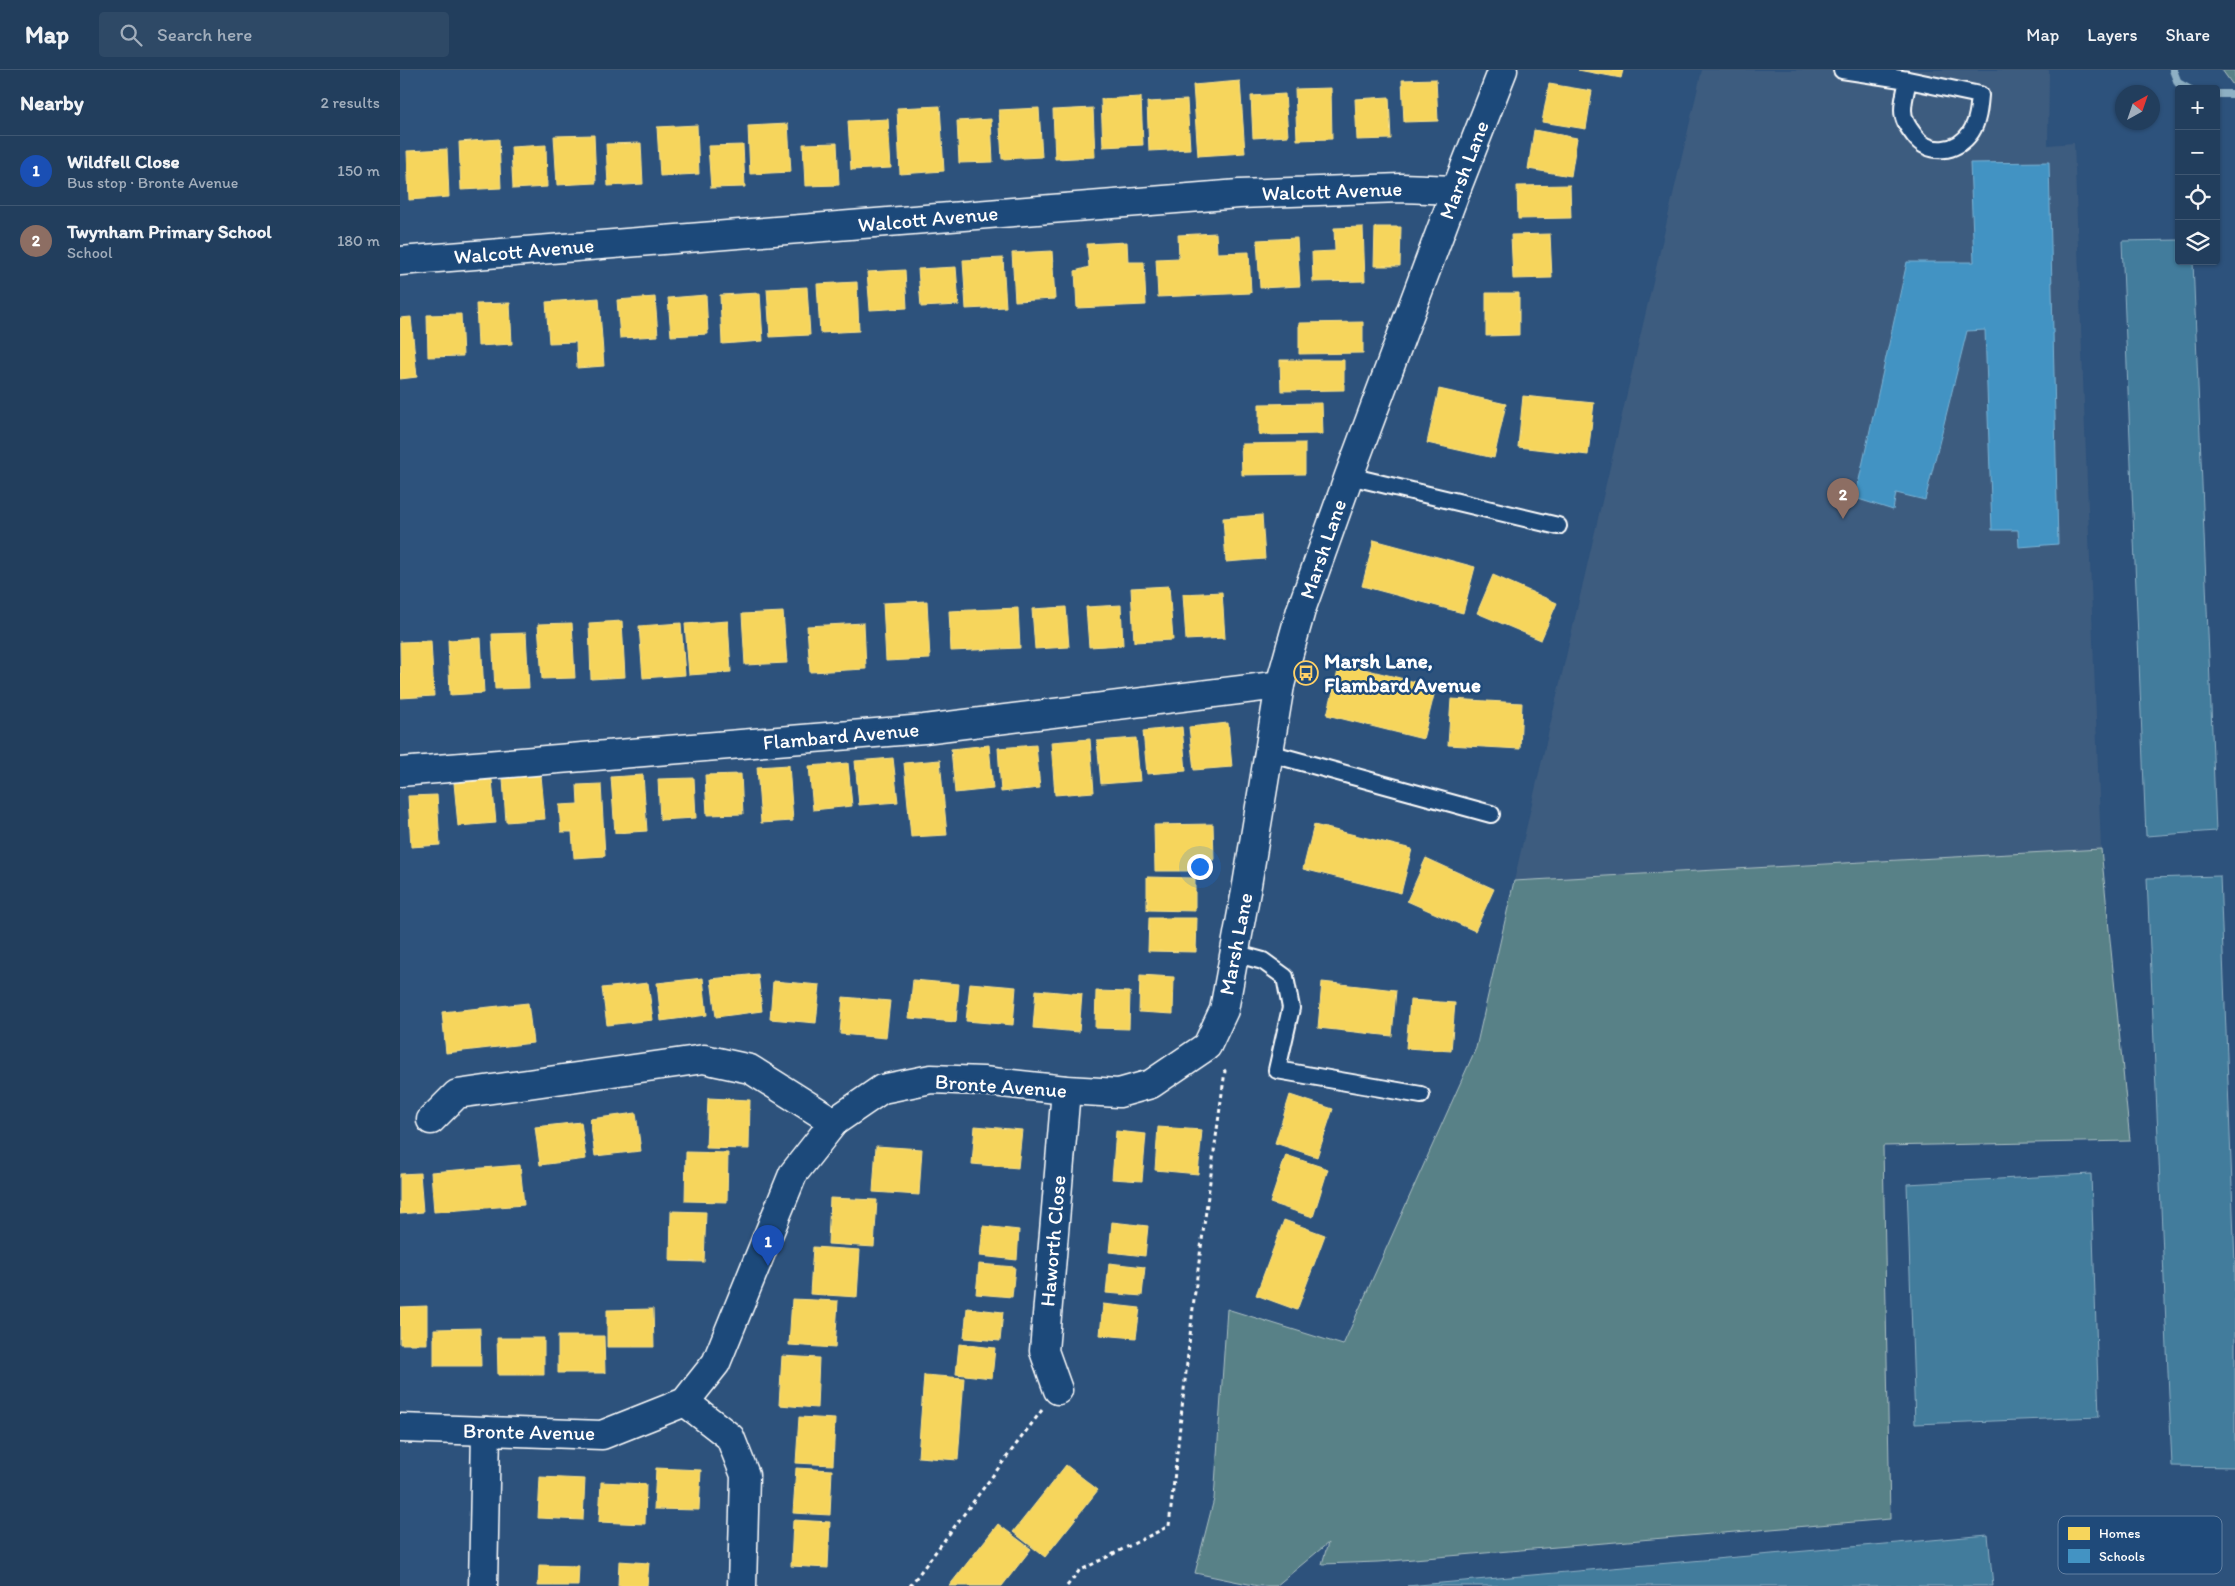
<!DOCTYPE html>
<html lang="en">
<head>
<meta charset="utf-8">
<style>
  :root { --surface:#223e5d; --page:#2e4966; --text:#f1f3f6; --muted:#a2aebc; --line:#3f5772; --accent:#8c9099 }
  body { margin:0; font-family:Itim,sans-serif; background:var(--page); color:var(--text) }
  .controls { position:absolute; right:15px; top:15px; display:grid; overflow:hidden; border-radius:5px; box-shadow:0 1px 4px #0004 }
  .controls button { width:45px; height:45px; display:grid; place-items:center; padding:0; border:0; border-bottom:1px solid var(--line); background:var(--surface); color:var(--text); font:25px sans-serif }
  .compass { position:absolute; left:1715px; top:15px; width:45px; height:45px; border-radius:50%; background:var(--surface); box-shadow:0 1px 4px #0004; rotate:40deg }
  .you { position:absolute; left:799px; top:796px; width:18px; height:18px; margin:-12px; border:4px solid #fff; border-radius:50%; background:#1a73e8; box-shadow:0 0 0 8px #1a73e833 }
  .badge { display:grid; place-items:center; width:32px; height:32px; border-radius:50%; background:var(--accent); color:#fff; font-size:16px; font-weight:700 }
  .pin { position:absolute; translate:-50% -41px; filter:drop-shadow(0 1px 2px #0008) }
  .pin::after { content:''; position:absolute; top:26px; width:18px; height:15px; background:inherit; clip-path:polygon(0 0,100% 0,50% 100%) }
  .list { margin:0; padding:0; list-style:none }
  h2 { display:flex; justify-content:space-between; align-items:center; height:65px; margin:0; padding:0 20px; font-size:21px }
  h2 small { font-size:16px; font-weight:400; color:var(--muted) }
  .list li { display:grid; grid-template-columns:32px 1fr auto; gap:15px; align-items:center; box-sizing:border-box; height:70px; padding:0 20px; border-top:1px solid var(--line) }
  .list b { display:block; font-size:19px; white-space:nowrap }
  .list p { margin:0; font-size:16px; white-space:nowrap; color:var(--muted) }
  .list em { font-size:16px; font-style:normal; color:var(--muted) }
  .icon { flex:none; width:28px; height:28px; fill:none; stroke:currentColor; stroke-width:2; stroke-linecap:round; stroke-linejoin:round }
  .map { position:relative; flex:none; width:1835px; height:1516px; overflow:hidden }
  header { display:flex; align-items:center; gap:30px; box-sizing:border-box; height:70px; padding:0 25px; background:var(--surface); border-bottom:1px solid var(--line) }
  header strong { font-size:24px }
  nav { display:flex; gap:28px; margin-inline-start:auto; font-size:18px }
  .search { width:350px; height:45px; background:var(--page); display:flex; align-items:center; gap:12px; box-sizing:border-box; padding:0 18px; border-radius:5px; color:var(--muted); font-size:19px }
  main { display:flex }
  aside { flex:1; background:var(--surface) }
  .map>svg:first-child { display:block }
</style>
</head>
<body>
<header>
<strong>Map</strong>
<div class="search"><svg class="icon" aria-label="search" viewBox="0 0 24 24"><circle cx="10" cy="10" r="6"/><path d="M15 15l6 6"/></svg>Search here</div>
<nav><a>Map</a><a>Layers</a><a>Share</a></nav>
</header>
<main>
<aside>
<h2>Nearby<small>2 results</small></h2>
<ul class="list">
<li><span class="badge" style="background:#1a4fb4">1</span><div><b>Wildfell Close</b><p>Bus stop · Bronte Avenue</p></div><em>150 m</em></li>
<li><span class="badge" style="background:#8d6e63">2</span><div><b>Twynham Primary School</b><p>School</p></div><em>180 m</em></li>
</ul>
</aside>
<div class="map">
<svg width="1835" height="1516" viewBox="0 0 1835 1516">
  <rect width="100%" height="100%" fill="#2d527c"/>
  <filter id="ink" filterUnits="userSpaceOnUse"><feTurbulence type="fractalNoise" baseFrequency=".02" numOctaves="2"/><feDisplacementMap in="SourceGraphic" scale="10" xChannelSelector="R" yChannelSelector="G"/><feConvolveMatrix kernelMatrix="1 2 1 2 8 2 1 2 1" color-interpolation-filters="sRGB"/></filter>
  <g filter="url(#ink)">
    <!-- built -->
    <path fill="#3e5c7f" d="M1302,0H1649L1648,75L1674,73L1701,779L1114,811Z"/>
    <!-- green -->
    <g fill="#598187" stroke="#acc0c3">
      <path d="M1822,0H1835V18Z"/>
      <path d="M1701,779L1730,1071L1483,1076L1490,1449L978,1492L922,1494L928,1473L876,1516H858L795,1503L814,1429L827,1239L943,1275L1076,978L1114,811Z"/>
    </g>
    <!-- water -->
    <g fill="#427b9c" stroke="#8eb0c4">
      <path d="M1779,170V191H1793L1816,761L1746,766L1722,171Z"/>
      <path d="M1820,806L1835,1194V1397L1772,1396L1747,808Z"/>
      <path d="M1691,1104L1699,1347L1515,1354L1507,1114Z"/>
      <path d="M1588,1465L1593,1516H1007Z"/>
    </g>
    <!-- homes -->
    <g fill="#f6d55c" stroke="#f9e28d">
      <path d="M1178,0H1223L1221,8Z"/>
      <path d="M1036,9L1038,51L1004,52L1002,10Z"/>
      <path d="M840,11L845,83L798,86L793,15Z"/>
      <path d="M1149,14L1192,21L1186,59L1142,52Z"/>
      <path d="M931,18L932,69L897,70L895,19Z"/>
      <path d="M885,24L888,66L853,68L851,26Z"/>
      <path d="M741,27L743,75L703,77L701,29Z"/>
      <path d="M989,27L991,69L957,70L955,29Z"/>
      <path d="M787,30L790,79L749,81L747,32Z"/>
      <path d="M540,36L544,101L500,104L497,38Z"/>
      <path d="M639,38L642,87L602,89L599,40Z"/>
      <path d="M693,38L695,87L655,89L653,40Z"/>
      <path d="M488,49L491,98L451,100L448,51Z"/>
      <path d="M591,49L593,92L559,93L557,51Z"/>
      <path d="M388,54L391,102L350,104L348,56Z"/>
      <path d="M297,55L299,104L260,106L257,57Z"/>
      <path d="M1134,60L1177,68L1171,106L1128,99Z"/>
      <path d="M194,65L196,113L157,115L154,66Z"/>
      <path d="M99,69L101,118L61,120L59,72Z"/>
      <path d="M241,73L243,114L208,116L206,74Z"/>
      <path d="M437,73L439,115L405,116L403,74Z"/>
      <path d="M146,75L147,117L113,119L111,77Z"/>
      <path d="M343,75L345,117L311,118L308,76Z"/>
      <path d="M47,79L49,127L9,130L7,81Z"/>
      <path d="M1170,115L1171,148L1118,149L1117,116Z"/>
      <path d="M963,157L965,211L913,212L912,182L935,181L934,158Z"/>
      <path d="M975,157H1001L1000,196H974Z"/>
      <path d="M816,163L817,183L849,182L851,223L758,227L756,189L779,188L778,165Z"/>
      <path d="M1150,164L1152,208L1113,209L1111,165Z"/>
      <path d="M897,168L900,216L860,218L857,170Z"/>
      <path d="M727,172L728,192H744L746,235L677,238L675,201L689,197L687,174Z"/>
      <path d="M652,181L655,229L615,231L612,183Z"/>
      <path d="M603,188L606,237L566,239L563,190Z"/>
      <path d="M556,197L559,235L521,237L518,199Z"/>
      <path d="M505,200L507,238L470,240L467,202Z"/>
      <path d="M457,212L459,261L420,263L417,214Z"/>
      <path d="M407,217L410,265L370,267L367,219Z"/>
      <path d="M360,223L363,271L322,274L320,225Z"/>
      <path d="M1086,223H1119V265L1086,266Z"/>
      <path d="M306,225L308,264L271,266L268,228Z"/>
      <path d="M255,227L258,266L220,268L217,230Z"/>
      <path d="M199,228L204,296L177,298L176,272L149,273L146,232Z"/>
      <path d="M110,233L112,274L78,276L76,234Z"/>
      <path d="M61,244L63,286L28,287L27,245Z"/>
      <path d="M11,247L17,307L0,309V248Z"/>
      <path d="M963,252V283L899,284V253Z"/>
      <path d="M880,290H944V320L881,321Z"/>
      <path d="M1039,319L1106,334L1094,388L1027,373Z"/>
      <path d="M1123,326L1194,333L1188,385L1118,377Z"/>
      <path d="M922,333L923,364L859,365V334Z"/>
      <path d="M905,373V404L842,405L841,374Z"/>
      <path d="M862,445L865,489L826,492L823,448Z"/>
      <path d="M974,470L1075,497L1063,543L962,516Z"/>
      <path d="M1093,505L1157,533L1141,570L1077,543Z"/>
      <path d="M769,516L773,570L734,572L731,518Z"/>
      <path d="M822,522L825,568L786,570L783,524Z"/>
      <path d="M527,531L530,589L486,591L483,533Z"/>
      <path d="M721,535L723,575L689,577L686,537Z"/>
      <path d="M666,537L669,577L635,579L632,539Z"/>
      <path d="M618,538L620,578L551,581L549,541Z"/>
      <path d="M383,542L387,593L345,595L342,544Z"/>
      <path d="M222,551L225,607L191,609L189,553Z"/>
      <path d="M328,551L331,602L289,605L285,554Z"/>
      <path d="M172,553L175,608L142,609L138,554Z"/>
      <path d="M281,553L285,605L243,608L239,556Z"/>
      <path d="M464,553L466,599L410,602L407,556Z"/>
      <path d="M126,563L129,618L95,619L92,564Z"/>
      <path d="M81,568L84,623L50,625L48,570Z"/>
      <path d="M31,571L34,626L1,628L0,572Z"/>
      <path d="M940,593L1036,617L1023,669L927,645Z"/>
      <path d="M1051,629L1122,633L1120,679L1048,675Z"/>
      <path d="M828,653L832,697L794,700L789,657Z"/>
      <path d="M782,657L786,701L747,704L743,661Z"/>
      <path d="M736,668L740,711L701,714L697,671Z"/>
      <path d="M690,669L694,722L655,725L651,672Z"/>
      <path d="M589,675L593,719L555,723L551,679Z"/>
      <path d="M636,675L640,718L601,722L598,678Z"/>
      <path d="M493,688L498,732L459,735L455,691Z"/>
      <path d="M540,690L547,765L511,767L504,693Z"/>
      <path d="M448,693L452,736L413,740L409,696Z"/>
      <path d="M389,695L393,751L361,753L357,697Z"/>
      <path d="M341,704L343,744L307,745L305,705Z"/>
      <path d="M141,705L145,749L106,752L103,709Z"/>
      <path d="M243,705L247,761L215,763L211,707Z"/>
      <path d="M294,708L296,748L260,750L258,709Z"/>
      <path d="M92,710L96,753L58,756L54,713Z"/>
      <path d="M201,714L205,786L174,788L172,762H161L159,735L178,734L177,715Z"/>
      <path d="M37,725L40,775L11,777L8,726Z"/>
      <path d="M813,754L814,790H793V801H755L754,755Z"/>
      <path d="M914,755L1012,779L1001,823L903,799Z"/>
      <path d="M1026,788L1094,819L1075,861L1007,831Z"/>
      <path d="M747,807L795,808V841L747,840Z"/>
      <path d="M749,848H797L796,882L748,881Z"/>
      <path d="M358,904L362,941L316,947L311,909Z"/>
      <path d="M740,905L774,907L773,944L739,942Z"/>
      <path d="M303,908L307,945L261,951L257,913Z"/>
      <path d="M513,910L559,914L556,952L509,948Z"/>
      <path d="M373,911L420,915L416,953L370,949Z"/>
      <path d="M922,912L996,920L992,966L918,958Z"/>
      <path d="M248,913L253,950L207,955L202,918Z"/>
      <path d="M570,913L616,917L613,955L566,951Z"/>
      <path d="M636,920L682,924L679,962L633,958Z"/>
      <path d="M696,921L730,922L729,959L695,958Z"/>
      <path d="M443,927L490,931L486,968L440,964Z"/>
      <path d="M1010,930L1055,933L1051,981L1006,978Z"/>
      <path d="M128,933L133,973L46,983L42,942Z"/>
      <path d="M890,1025L933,1039L917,1087L875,1073Z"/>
      <path d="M308,1028L350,1030L349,1079L306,1078Z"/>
      <path d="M236,1043L241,1081L195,1086L190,1049Z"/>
      <path d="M181,1052L186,1089L140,1095L135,1057Z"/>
      <path d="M575,1056L622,1060L618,1098L572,1094Z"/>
      <path d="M758,1057L802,1060L798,1104L755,1100Z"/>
      <path d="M716,1061L746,1064L742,1111L712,1109Z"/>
      <path d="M476,1076L522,1079L519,1125L473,1122Z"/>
      <path d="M286,1082L328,1083L327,1132L285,1131Z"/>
      <path d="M886,1085L928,1099L913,1147L870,1133Z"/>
      <path d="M120,1095L124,1135L34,1142L31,1102Z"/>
      <path d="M20,1103L23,1142L0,1144V1104Z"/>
      <path d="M430,1128L477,1130L474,1177L428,1174Z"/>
      <path d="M271,1141L306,1142L304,1192L270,1191Z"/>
      <path d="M884,1150L925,1165L897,1240L856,1225Z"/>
      <path d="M712,1152L748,1156L745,1186L709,1182Z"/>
      <path d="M583,1156L619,1160L617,1190L580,1186Z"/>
      <path d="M413,1177L460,1180L457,1227L410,1224Z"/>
      <path d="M709,1193L745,1197L742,1226L706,1223Z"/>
      <path d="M579,1194L615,1197L612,1227L576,1224Z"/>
      <path d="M392,1229L438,1231L435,1278L389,1275Z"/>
      <path d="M703,1234L740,1238L736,1268L700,1265Z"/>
      <path d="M27,1236V1274H0V1237Z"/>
      <path d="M567,1238L603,1242L600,1271L564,1268Z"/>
      <path d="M253,1239L254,1277H207V1240Z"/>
      <path d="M80,1258L81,1296H34V1259Z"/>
      <path d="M158,1266H204L205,1303H158Z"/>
      <path d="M97,1268H144V1305H98Z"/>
      <path d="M559,1274L595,1278L592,1308L556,1304Z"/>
      <path d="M382,1286L419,1288L417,1338L379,1335Z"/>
      <path d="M524,1305L564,1308L558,1390L518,1387Z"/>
      <path d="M399,1347L435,1349L433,1395L396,1393Z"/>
      <path d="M666,1395L698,1420L645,1487L613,1462Z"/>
      <path d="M256,1398L301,1400L299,1440L254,1439Z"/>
      <path d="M396,1398L432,1400L430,1445L393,1443Z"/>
      <path d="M140,1407L185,1409L183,1450L138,1448Z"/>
      <path d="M201,1412L246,1414L245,1454L199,1452Z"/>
      <path d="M393,1450L430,1452L428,1498L391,1496Z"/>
      <path d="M598,1454L631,1479L602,1516H549Z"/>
      <path d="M219,1491L249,1493L247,1516H218Z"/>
      <path d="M139,1495L179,1496L178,1516H138Z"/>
    </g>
    <!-- schools -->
    <path fill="#4393c3" stroke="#7bb3d5" d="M1649,92L1658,474L1619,477L1618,460H1592L1585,260L1567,261L1525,430L1496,423L1493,440L1455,428L1507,192H1574L1570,93Z"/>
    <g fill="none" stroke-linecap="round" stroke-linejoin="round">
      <!-- stream -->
      <g stroke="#8eb0c4" stroke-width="8">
        <path d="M1773,0L1778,13L1789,19"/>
        <path d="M1816,24H1835"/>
      </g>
      <!-- service casing -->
      <g stroke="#fff" stroke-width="20">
        <g id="service">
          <path d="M1442,0L1508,10L1580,25C1579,37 1578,51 1571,62C1557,83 1528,86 1514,65C1508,57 1503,50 1503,40C1503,30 1506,20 1508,10"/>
          <path d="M949,406L1158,456"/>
          <path d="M869,683L1091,744"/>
          <path d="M834,883L863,891L885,907L891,938L877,1000L1021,1025"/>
        </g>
      </g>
      <!-- minor casing -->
      <g stroke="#fff" stroke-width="31">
        <g id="minor">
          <path d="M0,191L839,124L1001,118L1056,120"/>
          <path d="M0,702L524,659L880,615"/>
          <path d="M31,1050L57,1024L304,989L350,999L434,1052"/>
          <path d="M658,1320L644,1281L666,1020"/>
          <path d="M285,1332L330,1367L345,1405L342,1516"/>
          <path d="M0,1358L202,1365L285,1332L316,1293L393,1104L434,1052L482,1019L531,1009L583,1011L666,1020L719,1023L751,1014L807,976L824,940L846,821L880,615L901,540L949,406L1056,120L1103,0"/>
          <path d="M83,1516L86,1361"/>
        </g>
      </g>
      <!-- path -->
      <g stroke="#fff" stroke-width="3" stroke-dasharray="4 4" stroke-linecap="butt">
        <path d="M510,1516L642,1340"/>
        <path d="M667,1516L679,1501L769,1456L794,1229L825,1001L822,997"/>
      </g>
      <!-- service -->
      <use href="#service" stroke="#1f4a7a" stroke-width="16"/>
      <!-- minor -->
      <use href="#minor" stroke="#1f4a7a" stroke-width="28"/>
    </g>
  </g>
  <!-- icons -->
  <defs>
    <g id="bus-ring" transform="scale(1.25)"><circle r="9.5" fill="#1f4a7a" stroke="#ffd166" stroke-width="1.5"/><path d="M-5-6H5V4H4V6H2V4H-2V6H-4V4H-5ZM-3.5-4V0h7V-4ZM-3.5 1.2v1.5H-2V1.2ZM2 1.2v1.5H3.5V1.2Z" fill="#ffd166"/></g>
  </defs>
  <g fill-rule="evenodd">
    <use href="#bus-ring" x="906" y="603"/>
  </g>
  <g text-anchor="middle" stroke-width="5" stroke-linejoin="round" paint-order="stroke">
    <!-- street labels -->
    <g font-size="21" fill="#fff" stroke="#1f4a7a">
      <text transform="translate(1064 100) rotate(-69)" y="7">Marsh Lane</text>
      <text transform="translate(932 121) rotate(-2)" y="7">Walcott Avenue</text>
      <text transform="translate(528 149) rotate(-5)" y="7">Walcott Avenue</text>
      <text transform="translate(124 181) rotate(-5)" y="7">Walcott Avenue</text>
      <text transform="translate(923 479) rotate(-71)" y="7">Marsh Lane</text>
      <text transform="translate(441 666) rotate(-5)" y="7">Flambard Avenue</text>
      <text transform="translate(836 874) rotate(-79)" y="7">Marsh Lane</text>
      <text transform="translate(601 1016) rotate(4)" y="7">Bronte Avenue</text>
      <text transform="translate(653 1171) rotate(-85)" y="7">Haworth Close</text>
      <text transform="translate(129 1362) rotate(1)" y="7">Bronte Avenue</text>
    </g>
    <!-- poi labels -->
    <g font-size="21" font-weight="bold" fill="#fff" stroke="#1f4a7a" text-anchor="start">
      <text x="924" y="598">Marsh Lane,<tspan x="924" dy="24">Flambard Avenue</tspan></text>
    </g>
  </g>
  <!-- legend -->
  <rect x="1658" y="1446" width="164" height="58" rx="8" fill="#1f4a7a" stroke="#6280a2" stroke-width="1"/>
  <rect x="1668" y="1457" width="22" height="13" fill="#f6d55c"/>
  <rect x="1668" y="1479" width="22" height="14" fill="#4393c3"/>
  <g font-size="14" fill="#fff">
    <text x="1699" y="1468">Homes</text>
    <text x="1699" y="1491">Schools</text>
  </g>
</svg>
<div class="controls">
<button>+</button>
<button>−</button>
<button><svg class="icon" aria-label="locate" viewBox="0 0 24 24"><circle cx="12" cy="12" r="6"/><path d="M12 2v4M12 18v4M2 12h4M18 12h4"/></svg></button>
<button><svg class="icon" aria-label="layers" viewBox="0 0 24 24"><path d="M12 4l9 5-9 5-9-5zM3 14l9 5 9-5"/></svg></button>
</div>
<svg class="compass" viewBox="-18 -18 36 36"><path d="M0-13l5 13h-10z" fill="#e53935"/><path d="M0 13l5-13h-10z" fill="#a2aebc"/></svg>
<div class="you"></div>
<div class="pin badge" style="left:368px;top:1196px;background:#1a4fb4">1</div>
<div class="pin badge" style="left:1443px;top:449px;background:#8d6e63">2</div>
</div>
</main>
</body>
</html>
